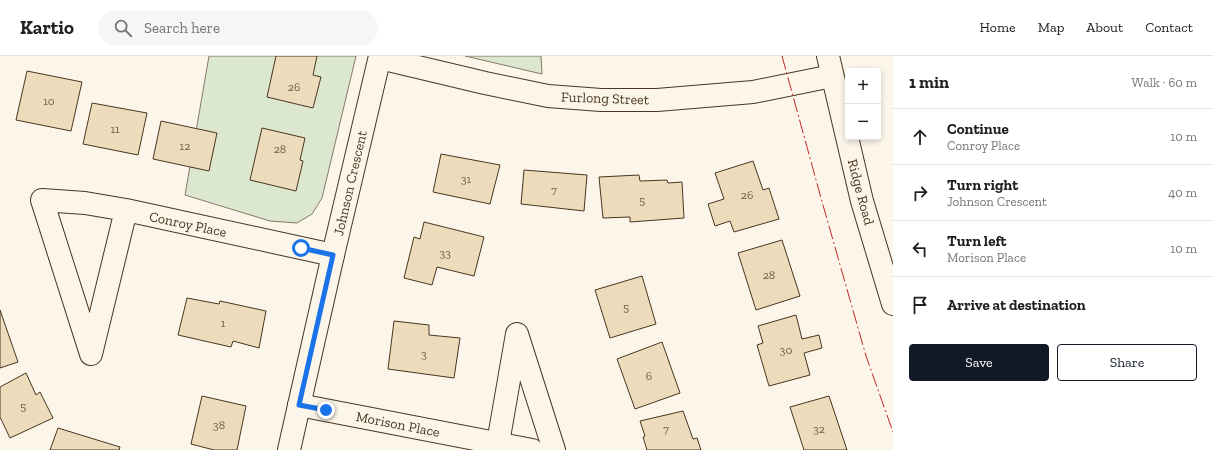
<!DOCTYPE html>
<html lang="en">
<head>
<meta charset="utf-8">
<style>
  :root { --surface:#fff; --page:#f6f6f6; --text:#202124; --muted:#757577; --line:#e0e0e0; --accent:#111827 }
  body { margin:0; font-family:"Zilla Slab",serif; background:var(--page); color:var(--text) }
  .controls { position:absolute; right:12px; top:12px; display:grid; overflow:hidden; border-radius:4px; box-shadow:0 2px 6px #0003 }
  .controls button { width:36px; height:36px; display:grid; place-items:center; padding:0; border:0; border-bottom:1px solid var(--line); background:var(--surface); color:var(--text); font:20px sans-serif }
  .stop { position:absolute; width:12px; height:12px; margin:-9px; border:3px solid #1a73e8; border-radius:50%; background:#fff }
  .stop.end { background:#1a73e8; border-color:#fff; box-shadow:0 1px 4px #0008 }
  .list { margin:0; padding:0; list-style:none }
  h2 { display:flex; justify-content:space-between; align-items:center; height:52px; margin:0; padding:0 16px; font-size:17px }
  h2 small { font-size:13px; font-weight:400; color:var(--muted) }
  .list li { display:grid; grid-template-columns:26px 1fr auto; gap:12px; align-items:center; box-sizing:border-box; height:56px; padding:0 16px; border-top:1px solid var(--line) }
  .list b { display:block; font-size:15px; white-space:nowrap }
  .list p { margin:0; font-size:13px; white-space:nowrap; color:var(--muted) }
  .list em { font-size:13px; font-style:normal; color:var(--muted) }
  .actions { display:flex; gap:8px; padding:12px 16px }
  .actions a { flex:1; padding:9px 0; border:1px solid var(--accent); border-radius:4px; text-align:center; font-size:14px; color:var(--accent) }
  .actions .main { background:var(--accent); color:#fff }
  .icon { flex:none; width:22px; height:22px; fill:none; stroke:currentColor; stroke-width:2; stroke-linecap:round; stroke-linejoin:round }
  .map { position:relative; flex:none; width:893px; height:394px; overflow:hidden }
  header { display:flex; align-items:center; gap:24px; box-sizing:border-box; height:56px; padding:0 20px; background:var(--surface); border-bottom:1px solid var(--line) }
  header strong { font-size:19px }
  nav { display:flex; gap:22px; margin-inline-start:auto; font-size:14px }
  .search { width:280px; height:36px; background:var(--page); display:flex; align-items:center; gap:10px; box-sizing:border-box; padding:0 14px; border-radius:22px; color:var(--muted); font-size:15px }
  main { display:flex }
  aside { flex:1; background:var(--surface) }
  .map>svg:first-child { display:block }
</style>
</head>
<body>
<header>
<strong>Kartio</strong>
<div class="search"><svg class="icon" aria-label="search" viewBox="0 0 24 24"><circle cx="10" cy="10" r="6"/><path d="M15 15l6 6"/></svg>Search here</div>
<nav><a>Home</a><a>Map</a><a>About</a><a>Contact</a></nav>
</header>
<main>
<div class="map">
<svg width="893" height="394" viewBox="0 0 893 394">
  <rect width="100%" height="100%" fill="#fbf6e9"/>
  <!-- green -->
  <g fill="#dce7d0" stroke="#887966">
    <path d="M209,0H356L322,142L312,158L297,167L270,165L185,139Z"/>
    <path d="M465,0H541L542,18Z"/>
  </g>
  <!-- building -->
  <g fill="#ecdcbc" stroke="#4a3520">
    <path d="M276,0H317L313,19L321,21L313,52L267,41Z"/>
    <path d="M27,15L82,26L71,75L16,64Z"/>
    <path d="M92,47L147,57L138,99L83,88Z"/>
    <path d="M161,65L217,77L209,115L153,103Z"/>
    <path d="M262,72L305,82L300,104L303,105L296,135L250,124Z"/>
    <path d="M441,98L500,109L490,148L433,136Z"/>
    <path d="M753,105L763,134L769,132L779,163L734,176L730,165L715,170L708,148L724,143L715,117Z"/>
    <path d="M524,114L587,119L584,155L521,148Z"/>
    <path d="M639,119L640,125L667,124L668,127L682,126L684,162L630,166V161L603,162L599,121Z"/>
    <path d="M424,166L484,181L474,220L437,211L432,229L404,222L414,181L420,183Z"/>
    <path d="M782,184L800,240L756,254L738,197Z"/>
    <path d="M642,220L656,268L610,282L595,234Z"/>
    <path d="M187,242L219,248L220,245L266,255L259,292L233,285L231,291L178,279Z"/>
    <path d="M0,254L18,306L0,312Z"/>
    <path d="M796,259L802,283L819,279L822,292L804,297L810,319L769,330L757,289L763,287L758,270Z"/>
    <path d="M394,265L429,269V279L460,282L454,322L388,313Z"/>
    <path d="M662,286L680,337L635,353L617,303Z"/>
    <path d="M26,317L36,339L40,336L53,362L10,382L0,361V331Z"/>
    <path d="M202,340L246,350L237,394H214L191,388Z"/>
    <path d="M829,340L847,394H804L790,351Z"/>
    <path d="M683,355L693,383L697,382L701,394H647L643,381L645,380L640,365Z"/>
    <path d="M58,372L120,391L119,394H50Z"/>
  </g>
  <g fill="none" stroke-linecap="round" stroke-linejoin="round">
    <!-- minor casing -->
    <g stroke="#4a3520" stroke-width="24">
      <g id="minor">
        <path d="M380,2L485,27L548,40L601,44H657L753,36L832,20"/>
        <path d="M126,154L91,298L42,144L85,147L126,154L333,199"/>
        <path d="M299,349L532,394"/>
        <path d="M498,387L517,278L554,394"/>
        <path d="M289,394L333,199L380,0"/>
      </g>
    </g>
    <!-- tertiary casing -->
    <g stroke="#4a3520" stroke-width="24">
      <path id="tertiary" d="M828,0L862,145L893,248"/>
    </g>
    <!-- minor -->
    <use href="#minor" stroke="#fbf6e9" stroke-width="22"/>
    <!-- tertiary -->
    <use href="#tertiary" stroke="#fbf6e9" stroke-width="22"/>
    <!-- power -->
    <path stroke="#c62828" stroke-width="1" stroke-dasharray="14 3 2 3" stroke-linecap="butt" d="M782,0L821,142L866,300L893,376"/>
  </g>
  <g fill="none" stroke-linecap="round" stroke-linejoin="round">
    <!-- route -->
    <path stroke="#1a73e8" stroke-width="5" d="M301,192L333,199L299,349L326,354"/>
  </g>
  <g text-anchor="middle" stroke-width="3" stroke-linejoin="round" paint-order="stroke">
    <!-- number labels -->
    <g font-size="12" fill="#725f47">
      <text x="294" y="35">26</text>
      <text x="49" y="49">10</text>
      <text x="115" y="77">11</text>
      <text x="185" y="94">12</text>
      <text x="280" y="97">28</text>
      <text x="466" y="127">31</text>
      <text x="554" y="138">7</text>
      <text x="747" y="143">26</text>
      <text x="642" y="148">5</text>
      <text x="445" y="201">33</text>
      <text x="769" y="223">28</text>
      <text x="626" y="255">5</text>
      <text x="223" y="271">1</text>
      <text x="786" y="298">30</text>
      <text x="424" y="302">3</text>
      <text x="649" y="324">6</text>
      <text x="23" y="354">5</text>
      <text x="219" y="373">38</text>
      <text x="666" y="377">7</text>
      <text x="819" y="377">32</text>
    </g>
    <!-- street labels -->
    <g font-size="14" fill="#4a3520" stroke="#fbf6e9">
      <text transform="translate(605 42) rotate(2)" y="5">Furlong Street</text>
      <text transform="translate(350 127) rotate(-77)" y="5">Johnson Crescent</text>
      <text transform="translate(861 136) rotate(75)" y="5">Ridge Road</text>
      <text transform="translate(188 168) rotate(12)" y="5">Conroy Place</text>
      <text transform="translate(398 368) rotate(11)" y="5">Morison Place</text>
    </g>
  </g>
</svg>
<div class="controls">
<button>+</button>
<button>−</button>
</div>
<div class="stop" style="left:301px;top:192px"></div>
<div class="stop end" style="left:326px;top:354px"></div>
</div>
<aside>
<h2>1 min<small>Walk · 60 m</small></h2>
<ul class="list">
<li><svg class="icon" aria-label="ahead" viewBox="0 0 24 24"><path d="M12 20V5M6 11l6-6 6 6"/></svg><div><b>Continue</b><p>Conroy Place</p></div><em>10 m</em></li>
<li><svg class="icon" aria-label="right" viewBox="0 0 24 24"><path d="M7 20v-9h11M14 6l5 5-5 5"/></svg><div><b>Turn right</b><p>Johnson Crescent</p></div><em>40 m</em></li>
<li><svg class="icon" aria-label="left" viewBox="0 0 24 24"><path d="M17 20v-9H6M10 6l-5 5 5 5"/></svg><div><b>Turn left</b><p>Morison Place</p></div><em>10 m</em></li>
<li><svg class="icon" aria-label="arrive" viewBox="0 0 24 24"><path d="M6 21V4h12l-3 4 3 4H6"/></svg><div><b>Arrive at destination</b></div></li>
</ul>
<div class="actions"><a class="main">Save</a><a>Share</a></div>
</aside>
</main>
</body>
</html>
